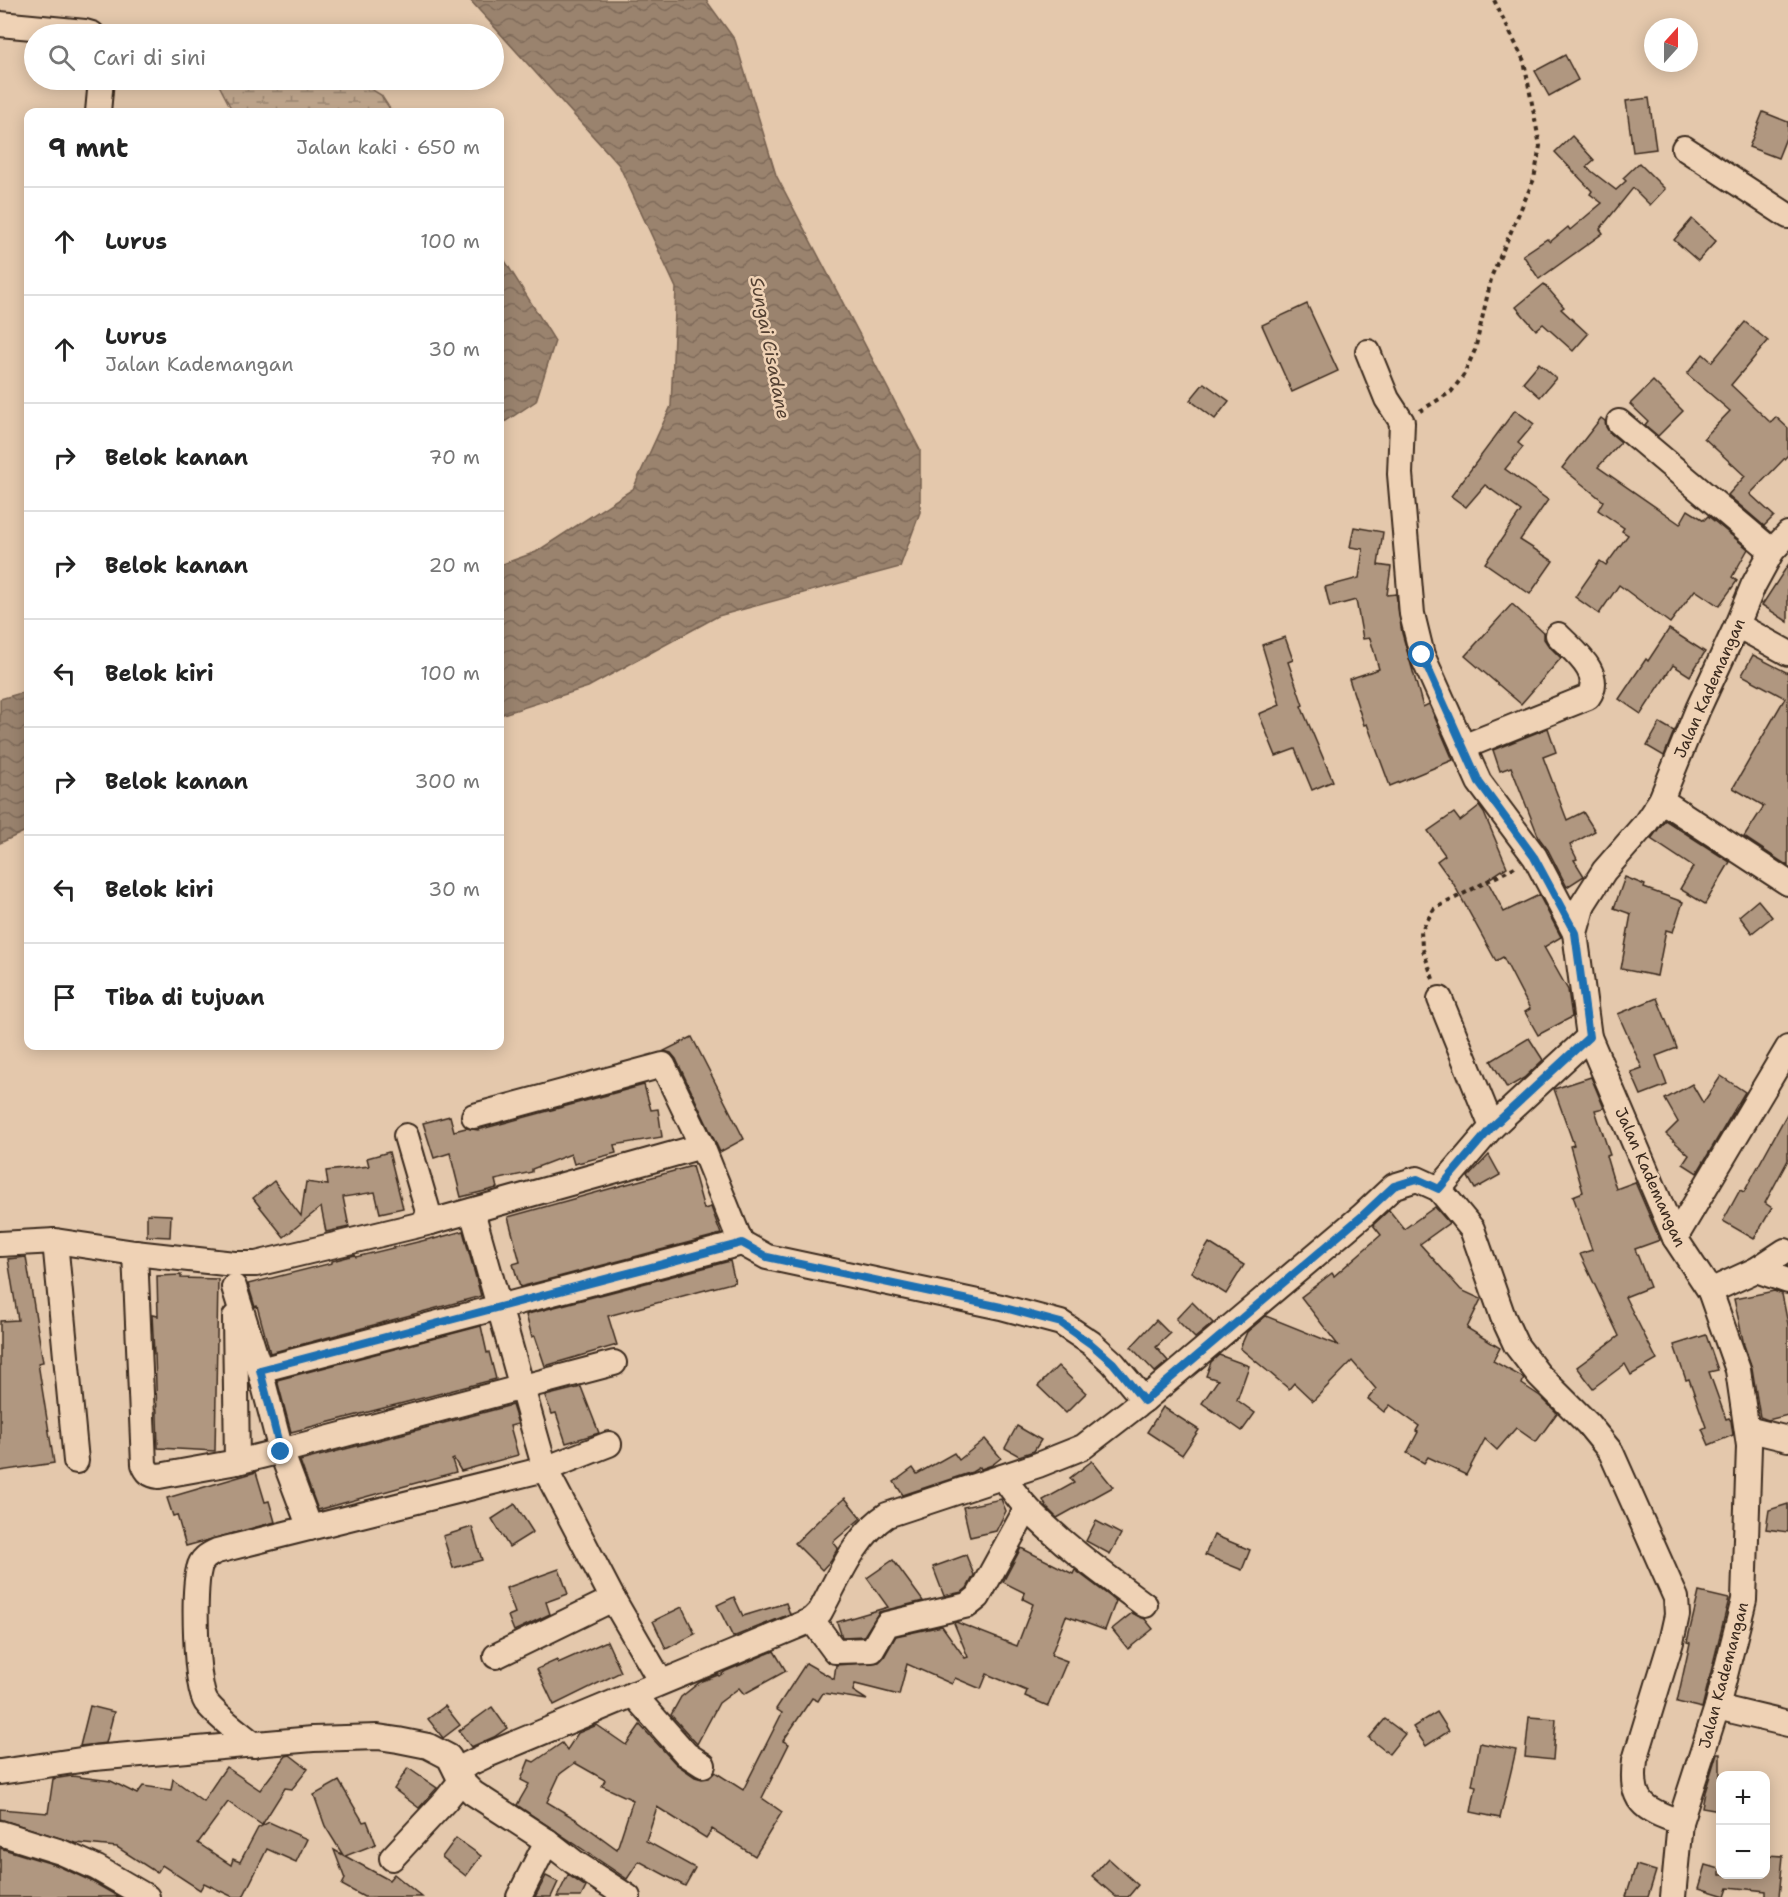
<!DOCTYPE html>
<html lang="id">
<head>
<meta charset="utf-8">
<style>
  :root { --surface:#fff; --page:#f2f2f2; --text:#222; --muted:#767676; --line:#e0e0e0 }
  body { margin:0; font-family:"Shantell Sans",sans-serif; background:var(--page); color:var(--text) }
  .controls { position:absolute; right:18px; bottom:18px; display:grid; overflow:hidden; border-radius:12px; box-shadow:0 3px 15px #0003 }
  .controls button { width:54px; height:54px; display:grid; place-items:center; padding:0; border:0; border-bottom:2px solid var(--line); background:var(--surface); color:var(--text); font:30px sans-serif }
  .compass { position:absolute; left:1644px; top:18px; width:54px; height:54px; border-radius:50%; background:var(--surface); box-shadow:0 3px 15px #0003; rotate:21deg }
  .stop { position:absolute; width:18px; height:18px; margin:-14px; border:4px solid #1f6fb2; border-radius:50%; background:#fff }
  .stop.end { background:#1f6fb2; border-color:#fff; box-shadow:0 2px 6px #0008 }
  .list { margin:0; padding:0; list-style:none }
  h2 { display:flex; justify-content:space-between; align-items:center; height:78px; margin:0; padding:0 24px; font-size:26px }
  h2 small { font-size:20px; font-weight:400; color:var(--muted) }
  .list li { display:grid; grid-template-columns:39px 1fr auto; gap:18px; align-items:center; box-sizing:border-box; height:108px; padding:0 24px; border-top:2px solid var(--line) }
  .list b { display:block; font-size:22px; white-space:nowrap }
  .list p { margin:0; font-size:20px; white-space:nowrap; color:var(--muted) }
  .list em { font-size:20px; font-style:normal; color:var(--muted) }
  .icon { flex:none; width:33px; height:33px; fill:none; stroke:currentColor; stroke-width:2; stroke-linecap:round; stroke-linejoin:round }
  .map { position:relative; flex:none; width:1788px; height:1897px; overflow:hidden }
  .search { position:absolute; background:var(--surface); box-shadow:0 3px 15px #0003; left:24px; top:24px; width:480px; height:66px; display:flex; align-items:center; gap:15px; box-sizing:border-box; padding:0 21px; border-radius:33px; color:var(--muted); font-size:22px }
  .panel { position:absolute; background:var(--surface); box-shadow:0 3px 15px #0003; left:24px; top:108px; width:480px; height:942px; border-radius:12px }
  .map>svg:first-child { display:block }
</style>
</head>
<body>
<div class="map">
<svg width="1788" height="1897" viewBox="0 0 1788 1897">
  <defs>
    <pattern id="wetland-marsh" width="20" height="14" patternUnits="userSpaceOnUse" patternTransform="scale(1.5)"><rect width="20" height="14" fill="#c5ab91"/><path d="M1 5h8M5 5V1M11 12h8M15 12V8" fill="none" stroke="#a18b76"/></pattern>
    <pattern id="water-waves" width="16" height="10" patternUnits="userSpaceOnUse" patternTransform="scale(1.5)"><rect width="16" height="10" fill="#9a836e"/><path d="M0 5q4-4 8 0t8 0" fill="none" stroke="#7f6b5a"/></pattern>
  </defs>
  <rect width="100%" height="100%" fill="#e4c8ac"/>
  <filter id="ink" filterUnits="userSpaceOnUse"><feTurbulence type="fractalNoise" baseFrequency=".0167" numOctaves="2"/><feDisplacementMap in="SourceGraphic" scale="12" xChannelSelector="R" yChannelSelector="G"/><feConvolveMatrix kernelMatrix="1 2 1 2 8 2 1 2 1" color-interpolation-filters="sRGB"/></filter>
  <g filter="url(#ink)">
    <!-- wetland -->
    <path fill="url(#wetland-marsh)" stroke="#806a58" stroke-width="1.5" d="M227,80H356L381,95L392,112H233L219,85Z"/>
    <!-- water -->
    <g fill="url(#water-waves)" stroke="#745f4e" stroke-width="1.5">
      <path d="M470,0H706L735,40L776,175L920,450V512L900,567L718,616L588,687L500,715V565L536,552L633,489L671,406L676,288L619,165Z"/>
      <path d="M500,253L555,341L536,401L500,425Z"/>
      <path d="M28,691V830L0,843V699Z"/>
    </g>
    <!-- building -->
    <g fill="#b09780" stroke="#3b2a1e" stroke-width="1.5" fill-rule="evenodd">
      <path d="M1565,55L1578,80L1549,96L1535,71Z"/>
      <path d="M1649,98L1656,149L1633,152L1626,101Z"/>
      <path d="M1763,112L1788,122V133L1778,158L1749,147Z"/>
      <path d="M1572,136L1594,160L1586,167L1616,190L1626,181L1623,178L1639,163L1665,189L1650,205L1633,188L1600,229L1603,233L1539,279L1523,255L1547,239L1550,242L1568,227L1570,230L1602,203L1590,194L1592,191L1555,152Z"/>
      <path d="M1692,219L1716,241L1698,261L1674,240Z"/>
      <path d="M1544,284L1564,307L1561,309L1588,334L1573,351L1543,324L1536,330L1516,307Z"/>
      <path d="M1307,304L1338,371L1292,392L1262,325Z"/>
      <path d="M1745,322L1768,341L1731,385L1771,423L1776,417L1788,428V455L1750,494L1774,516L1764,526L1728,495L1745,476L1704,438L1730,411L1687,374L1703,354L1712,362Z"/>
      <path d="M1539,363L1556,378L1540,397L1523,382Z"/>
      <path d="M1653,381L1683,411L1658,436L1645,425L1648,421L1630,404Z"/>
      <path d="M1204,383L1229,401L1215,419L1190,400Z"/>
      <path d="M1515,410L1534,424L1518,443L1523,447L1505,469L1548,500L1520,540L1553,561L1530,594L1485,563L1521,511L1485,485L1466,507L1451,496Z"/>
      <path d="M1601,418L1605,421L1606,427L1609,432L1621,442L1598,467L1680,524L1688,510L1704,520L1708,516L1748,549L1732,577L1737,581L1719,606L1695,590L1670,623L1619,585L1599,614L1575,597L1600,561L1606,565L1628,535L1622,531L1624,528L1598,510L1603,501L1562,468Z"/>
      <path d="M1354,527L1383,532L1378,565L1391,567L1387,595L1396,594L1402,633L1423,707L1429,704L1453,760L1390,786L1367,724L1364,725L1349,679L1379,669L1370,638L1363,639L1356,600L1330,607L1325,587L1359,578L1363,549L1350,547Z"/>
      <path d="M1788,565V622L1762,605Z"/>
      <path d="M1512,604L1544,633V639L1548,645L1561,658L1521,704L1465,656Z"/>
      <path d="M1669,629L1705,652L1690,676L1673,665L1641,714L1619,699L1646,659L1648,661Z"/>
      <path d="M1285,637L1293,660L1288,662L1303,705L1301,706L1333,781L1312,790L1295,749L1276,756L1259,714L1280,705L1262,645Z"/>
      <path d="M1753,655L1788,673V866L1744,837L1764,806L1733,788L1785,698L1742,675Z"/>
      <path d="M1660,723L1674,731L1664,756L1647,746Z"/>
      <path d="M1548,728L1556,752L1543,757L1567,820L1583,812L1595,831L1570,845L1577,859L1574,860L1584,876L1567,887L1548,850L1539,838L1511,767L1500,771L1493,750Z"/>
      <path d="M1479,806L1484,813L1507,867L1487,880L1504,912L1539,895L1561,937L1544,947L1568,990L1572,1017L1538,1035L1525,1012L1530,1009L1503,957L1496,961L1453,883L1437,861L1445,855L1428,831L1454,813L1460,821Z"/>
      <path d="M1665,820L1730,862L1705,904L1680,889L1693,867L1651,839Z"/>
      <path d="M1625,877L1645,885L1644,888L1683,902L1673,932L1666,930L1657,976L1621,969L1631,914L1614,908Z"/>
      <path d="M1758,900L1772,917L1752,933L1739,916Z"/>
      <path d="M1657,998L1677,1048L1656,1056L1667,1085L1641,1095L1631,1072L1642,1068L1618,1014Z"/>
      <path d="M692,1037L744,1139L720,1152L676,1059L671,1053L664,1051Z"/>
      <path d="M1529,1038L1543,1060L1524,1078L1507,1088L1491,1061Z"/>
      <path d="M1721,1076L1745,1092L1697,1173L1683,1164L1689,1155L1666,1134L1678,1122L1665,1099L1692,1084L1703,1103Z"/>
      <path d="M1591,1077L1604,1108L1595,1110L1610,1155L1606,1156L1616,1189L1635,1182L1660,1240L1635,1249L1650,1287L1625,1297L1657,1360L1631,1375L1625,1364L1593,1388L1577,1367L1619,1336L1580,1254L1592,1250L1573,1196L1583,1192L1570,1146L1574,1145L1554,1089Z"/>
      <path d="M644,1085L651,1110L658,1109L662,1137L614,1145L616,1153L574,1164L571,1154L532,1169V1172L495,1180L497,1188L461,1197L450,1153L434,1158L423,1123L450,1116L454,1131L466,1128L478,1130Z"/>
      <path d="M1788,1112V1160L1765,1203L1772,1208L1754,1239L1723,1221L1740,1190L1744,1192Z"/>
      <path d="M389,1152L403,1208L380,1213L375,1192L343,1197L349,1227L326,1232L321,1207L284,1237L253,1198L274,1181L301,1216L306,1182L328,1185L326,1171L369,1166L367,1158Z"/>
      <path d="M1489,1155L1500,1175L1475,1189L1468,1177Z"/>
      <path d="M692,1166L704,1209L711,1207L721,1234L520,1287L513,1264L520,1262L508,1217Z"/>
      <path d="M1435,1207L1449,1223L1420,1244L1461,1290L1481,1299L1467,1328L1500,1348L1493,1361L1524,1378L1522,1384L1540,1396L1557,1413L1536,1442L1516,1428L1497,1450L1485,1439L1466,1475L1428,1457L1424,1463L1407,1453L1418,1432L1416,1431L1419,1426L1390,1405L1384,1412L1368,1399L1376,1389L1352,1361L1313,1401L1294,1383L1289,1389L1240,1348L1247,1332L1266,1316L1338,1345L1301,1297L1332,1273L1334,1276L1381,1235L1373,1225L1389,1210L1404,1229Z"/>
      <path d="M147,1214L171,1215L170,1237L147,1236Z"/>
      <path d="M463,1231L481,1296L270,1353L257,1306L255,1307L248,1284L332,1263V1261L355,1255L356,1257L434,1238V1239Z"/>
      <path d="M1209,1243L1244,1265L1226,1294L1191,1272Z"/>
      <path d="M26,1257L43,1362L38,1363L54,1463L0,1471V1321L18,1320L8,1259Z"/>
      <path d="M730,1261L735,1282L608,1316L617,1345L545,1366L535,1336L532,1337L526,1315L528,1314Z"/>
      <path d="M181,1275V1278L218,1279L215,1451L158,1448L155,1354H154L152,1315L158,1316L157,1276Z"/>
      <path d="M1774,1291L1782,1294L1788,1324V1415L1768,1420L1760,1417L1752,1368L1744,1345L1734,1299Z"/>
      <path d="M1192,1302L1213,1323L1195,1338L1176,1319Z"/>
      <path d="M1156,1320L1170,1334L1156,1347L1168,1361L1155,1372L1131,1347Z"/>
      <path d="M481,1326L487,1353L489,1352L496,1379L291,1432L277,1380Z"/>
      <path d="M1706,1335L1718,1370L1709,1372L1726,1419L1729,1418L1731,1421L1733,1435L1709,1445L1702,1429L1706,1427L1689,1379L1686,1380L1674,1345Z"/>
      <path d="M1219,1355L1249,1366L1237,1400L1255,1413L1242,1431L1202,1403L1218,1380L1206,1376L1211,1362Z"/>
      <path d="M1058,1366L1086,1393L1066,1413L1038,1386Z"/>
      <path d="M581,1387L599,1433L566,1443L556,1413L552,1414L545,1396Z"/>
      <path d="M512,1405L518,1424L510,1426L518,1455L461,1471L454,1459L452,1460L456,1472L318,1510L300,1461Z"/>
      <path d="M1163,1407L1199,1430L1182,1455L1147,1432Z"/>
      <path d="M1017,1426L1041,1440L1034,1451L1019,1456L1005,1448Z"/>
      <path d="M985,1439L1001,1458L992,1465L981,1469L980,1467L972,1472L903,1495L894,1482L913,1468L917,1474L954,1453L959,1460Z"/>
      <path d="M1092,1461L1113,1487L1057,1518L1047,1508L1043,1500L1074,1483L1070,1478Z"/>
      <path d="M256,1472L265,1502L269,1501L275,1522L186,1546L177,1515L173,1516L167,1498Z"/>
      <path d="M845,1498L861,1518L833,1542L838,1548L831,1560L822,1570L795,1543L823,1516Z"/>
      <path d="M1001,1499L1006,1511L996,1531L970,1537L963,1507Z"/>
      <path d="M515,1504L533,1532L509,1547L492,1519Z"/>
      <path d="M1788,1504V1532L1766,1529L1769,1510Z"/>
      <path d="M1096,1521L1121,1534L1110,1554L1086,1541Z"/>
      <path d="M472,1527L482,1560L453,1568L443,1536Z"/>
      <path d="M1214,1535L1250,1550L1242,1570L1205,1555Z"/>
      <path d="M1021,1548L1073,1574L1075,1570L1116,1601L1105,1630L1066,1616L1051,1655L1067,1661L1048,1706L1025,1696L1027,1691L987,1674L981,1689L955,1678L952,1684L907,1664L899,1695L855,1684L853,1691L867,1700L823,1693L818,1701L812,1698L783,1741L789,1744L762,1798L782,1812L755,1856L712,1829L706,1838L657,1807L646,1841L695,1868L685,1886L639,1861L627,1879L517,1805L529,1784L521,1780L529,1760L534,1762L562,1743L567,1750L578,1733L597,1725L626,1745L640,1725L676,1764L695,1777L702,1779L709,1778L715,1772L743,1790L782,1713L776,1709L806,1663L834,1679L836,1665L879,1662L884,1657L896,1636L942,1626L965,1658L968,1657L954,1623L956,1622L1017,1646L1033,1604L1023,1599L1025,1593L1003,1582ZM575,1763L605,1780L602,1786L633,1800L617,1849L577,1820L547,1802L560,1774Z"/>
      <path d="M966,1555L974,1575L967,1588L962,1592L944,1596L933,1567Z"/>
      <path d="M893,1560L923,1601L879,1612L864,1636L842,1637L837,1622L888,1607L867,1578Z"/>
      <path d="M559,1569L568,1594L546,1602L550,1614L514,1631L508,1616L515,1613L506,1588Z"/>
      <path d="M1699,1592L1729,1599L1702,1708L1677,1702L1690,1643L1687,1642Z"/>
      <path d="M734,1597L743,1616L786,1603L790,1614L733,1637L717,1605Z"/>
      <path d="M682,1607L695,1634L666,1649L653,1621Z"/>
      <path d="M1132,1613L1145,1619L1153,1629L1128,1649L1112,1629Z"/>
      <path d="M607,1641L621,1672L554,1705L537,1669L557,1660L558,1663Z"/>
      <path d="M774,1651L786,1671L744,1694L739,1688L719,1703L697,1744L671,1715L681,1697L700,1682L718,1675L719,1676L726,1671Z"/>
      <path d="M90,1706L114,1712L106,1743L80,1746Z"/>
      <path d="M445,1706L460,1725L443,1738L428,1719Z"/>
      <path d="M492,1707L507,1728L494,1737L471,1747L459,1731Z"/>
      <path d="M1437,1712L1449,1731L1426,1746L1413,1727Z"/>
      <path d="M1529,1717L1556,1719L1553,1760L1525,1757Z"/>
      <path d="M1385,1719L1405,1734L1389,1754L1369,1738Z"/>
      <path d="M1480,1743L1516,1750L1500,1818L1471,1812L1476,1786L1472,1785Z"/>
      <path d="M1717,1753H1720V1811L1702,1808L1705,1792Z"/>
      <path d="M290,1755L308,1769L292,1789L285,1788L262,1825L228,1802L198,1843L231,1865L233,1859L240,1862L258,1828L269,1822L307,1839L296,1862L267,1849L243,1897H233L204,1883L200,1890L162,1865L157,1873L117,1847L75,1843L0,1819V1809L48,1813L53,1779L72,1776L111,1781L137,1794L143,1786L171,1790L173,1779L203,1801L226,1767L260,1790L286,1756Z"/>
      <path d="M408,1768L437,1788L419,1808L394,1789Z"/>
      <path d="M339,1781L363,1822L367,1821L376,1844L345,1856L389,1880L394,1874L422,1897H364L342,1885L345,1879L334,1850L343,1855L325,1826L314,1795Z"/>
      <path d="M456,1838L481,1856L466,1876L442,1857Z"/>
      <path d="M0,1848L56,1865L91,1881L119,1897H0Z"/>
      <path d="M1766,1855L1783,1856L1779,1897H1766V1891L1728,1887L1725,1896L1699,1888L1706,1865L1720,1869V1875H1766Z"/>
      <path d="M1108,1858L1138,1885L1128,1897H1116L1092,1876Z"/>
      <path d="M1636,1865L1656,1871L1648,1897H1626Z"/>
      <path d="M568,1875L586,1887L581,1897H557Z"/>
      <path d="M546,1876L558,1882L551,1897H535Z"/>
    </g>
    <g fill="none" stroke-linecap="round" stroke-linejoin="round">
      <!-- minor casing -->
      <g stroke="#3b2a1e" stroke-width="28">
        <g id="minor">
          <path d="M0,24L85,32L92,34"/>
          <path d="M98,112L101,80"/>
          <path d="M1684,148L1788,216"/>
          <path d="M1368,352L1387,399L1402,422L1400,474L1412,614L1422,655L1479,782L1535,857L1575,933"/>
          <path d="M1619,422L1772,551"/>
          <path d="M1737,625L1788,653"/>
          <path d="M1463,747L1588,697C1605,673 1573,651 1558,635"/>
          <path d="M1661,800L1788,883"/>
          <path d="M1440,999L1492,1127L1589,1037"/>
          <path d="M474,1116L663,1065L702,1146L737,1233L742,1243L767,1257L1001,1307L1061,1323L1091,1343L1113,1363L1144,1400"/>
          <path d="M406,1136L431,1222"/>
          <path d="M1439,1189L1492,1127"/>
          <path d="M472,1211L545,1469L613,1599L661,1682"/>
          <path d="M1675,1238L1788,1048"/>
          <path d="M55,1241L76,1461"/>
          <path d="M0,1244L55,1241L135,1253L234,1264H256L431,1222L702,1146"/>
          <path d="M135,1253L144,1464C147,1472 150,1475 159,1476L237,1462L281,1451L614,1363"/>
          <path d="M1756,1270L1788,1281"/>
          <path d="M234,1287L260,1370L281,1451L310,1528"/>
          <path d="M1710,1291L1756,1270L1785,1251"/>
          <path d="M235,1317L237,1462"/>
          <path d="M260,1370L742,1243"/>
          <path d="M1747,1429L1788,1439"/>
          <path d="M1003,1477C1011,1488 1019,1500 1029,1510C1064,1546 1105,1575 1145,1605"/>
          <path d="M812,1620L835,1651L872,1650L887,1624L968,1605L978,1597L1027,1508"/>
          <path d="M496,1656L613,1599"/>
          <path d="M633,1694L686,1754L703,1765"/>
          <path d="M1717,1707L1788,1724"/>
          <path d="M254,1745C240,1733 217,1717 206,1702C195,1684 193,1591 199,1569C201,1559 208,1555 217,1551L545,1469L609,1444"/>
          <path d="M456,1770L485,1756L812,1620L820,1612C838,1579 855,1536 887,1515L1038,1465L1083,1447L1144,1400L1362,1216L1394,1186L1417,1179L1439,1189L1472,1229L1503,1317L1516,1345L1539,1375L1588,1424L1611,1452L1676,1598L1677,1615L1671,1642L1635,1760C1630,1802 1642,1809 1680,1822"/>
          <path d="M0,1772L94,1758L313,1739L378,1737L398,1740L428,1746L449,1757L461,1781L473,1793L547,1841L574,1862L628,1897"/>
          <path d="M0,1833L61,1852L97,1868L147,1897"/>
          <path d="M392,1858L445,1801L461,1781"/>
          <path d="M519,1897L547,1841"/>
          <path d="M1673,1897L1680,1822L1717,1707L1744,1600L1749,1446L1738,1370L1710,1291L1675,1238L1589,1037L1575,933L1583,904L1604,871L1645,824L1661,800L1698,709L1737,625L1753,586L1772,551L1788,534"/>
        </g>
      </g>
      <!-- path -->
      <g stroke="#3b2a1e" stroke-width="4" stroke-dasharray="4.5 4.5" stroke-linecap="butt">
        <path d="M1420,411L1451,392L1463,376L1475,350L1492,275L1534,179L1540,146L1524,61L1494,0"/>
        <path d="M1433,979L1422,947L1421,931L1434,909L1515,867"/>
      </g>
      <!-- minor -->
      <use href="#minor" stroke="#efd2b5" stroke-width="24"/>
    </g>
  </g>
  <g fill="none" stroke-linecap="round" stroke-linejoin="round" filter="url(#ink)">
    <!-- route -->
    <path stroke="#1f6fb2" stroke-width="8" d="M281,1452L260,1370L742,1243L767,1257L1001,1307L1061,1323L1091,1344L1113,1363L1144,1401L1362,1216L1394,1186L1417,1179L1439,1189L1492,1127L1589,1037L1575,933L1534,857L1479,782L1422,655"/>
  </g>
  <g text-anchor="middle" stroke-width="5" stroke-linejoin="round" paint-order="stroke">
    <!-- street labels -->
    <g font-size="16" fill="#3b2a1e" stroke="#efd2b5">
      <text transform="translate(1709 688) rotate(-66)" y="6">Jalan Kademangan</text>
      <text transform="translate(1651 1177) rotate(66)" y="6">Jalan Kademangan</text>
      <text transform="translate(1723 1675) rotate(-75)" y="6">Jalan Kademangan</text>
    </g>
    <!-- water labels -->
    <g font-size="18" font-style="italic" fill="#534032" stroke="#efd2b5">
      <text transform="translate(770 348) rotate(79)" y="6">Sungai Cisadane</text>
    </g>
  </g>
</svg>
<div class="controls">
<button>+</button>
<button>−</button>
</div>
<svg class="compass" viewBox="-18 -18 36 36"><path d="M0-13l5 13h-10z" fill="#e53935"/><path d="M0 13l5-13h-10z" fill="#767676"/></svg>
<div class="stop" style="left:1422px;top:655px"></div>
<div class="stop end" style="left:281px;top:1452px"></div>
<div class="search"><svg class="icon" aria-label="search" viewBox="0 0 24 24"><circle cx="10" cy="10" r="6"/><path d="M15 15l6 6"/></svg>Cari di sini</div>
<section class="panel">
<h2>9 mnt<small>Jalan kaki · 650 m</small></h2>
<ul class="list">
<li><svg class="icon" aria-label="ahead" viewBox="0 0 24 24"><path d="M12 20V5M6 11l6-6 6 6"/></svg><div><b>Lurus</b></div><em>100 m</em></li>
<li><svg class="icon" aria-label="ahead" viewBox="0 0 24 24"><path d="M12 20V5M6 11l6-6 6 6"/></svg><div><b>Lurus</b><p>Jalan Kademangan</p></div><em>30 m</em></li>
<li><svg class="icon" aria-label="right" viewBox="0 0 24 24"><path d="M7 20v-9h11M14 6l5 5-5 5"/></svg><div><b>Belok kanan</b></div><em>70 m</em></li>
<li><svg class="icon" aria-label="right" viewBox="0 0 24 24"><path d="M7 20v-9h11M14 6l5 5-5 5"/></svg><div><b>Belok kanan</b></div><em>20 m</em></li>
<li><svg class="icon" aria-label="left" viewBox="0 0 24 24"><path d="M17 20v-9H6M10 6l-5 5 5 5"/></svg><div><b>Belok kiri</b></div><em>100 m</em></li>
<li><svg class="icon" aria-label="right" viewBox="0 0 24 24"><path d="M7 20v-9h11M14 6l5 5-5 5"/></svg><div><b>Belok kanan</b></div><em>300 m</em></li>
<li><svg class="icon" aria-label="left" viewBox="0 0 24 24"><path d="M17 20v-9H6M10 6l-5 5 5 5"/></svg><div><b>Belok kiri</b></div><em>30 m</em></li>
<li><svg class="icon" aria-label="arrive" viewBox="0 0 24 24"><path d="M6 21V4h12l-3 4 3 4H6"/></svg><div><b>Tiba di tujuan</b></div></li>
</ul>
</section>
</div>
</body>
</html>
